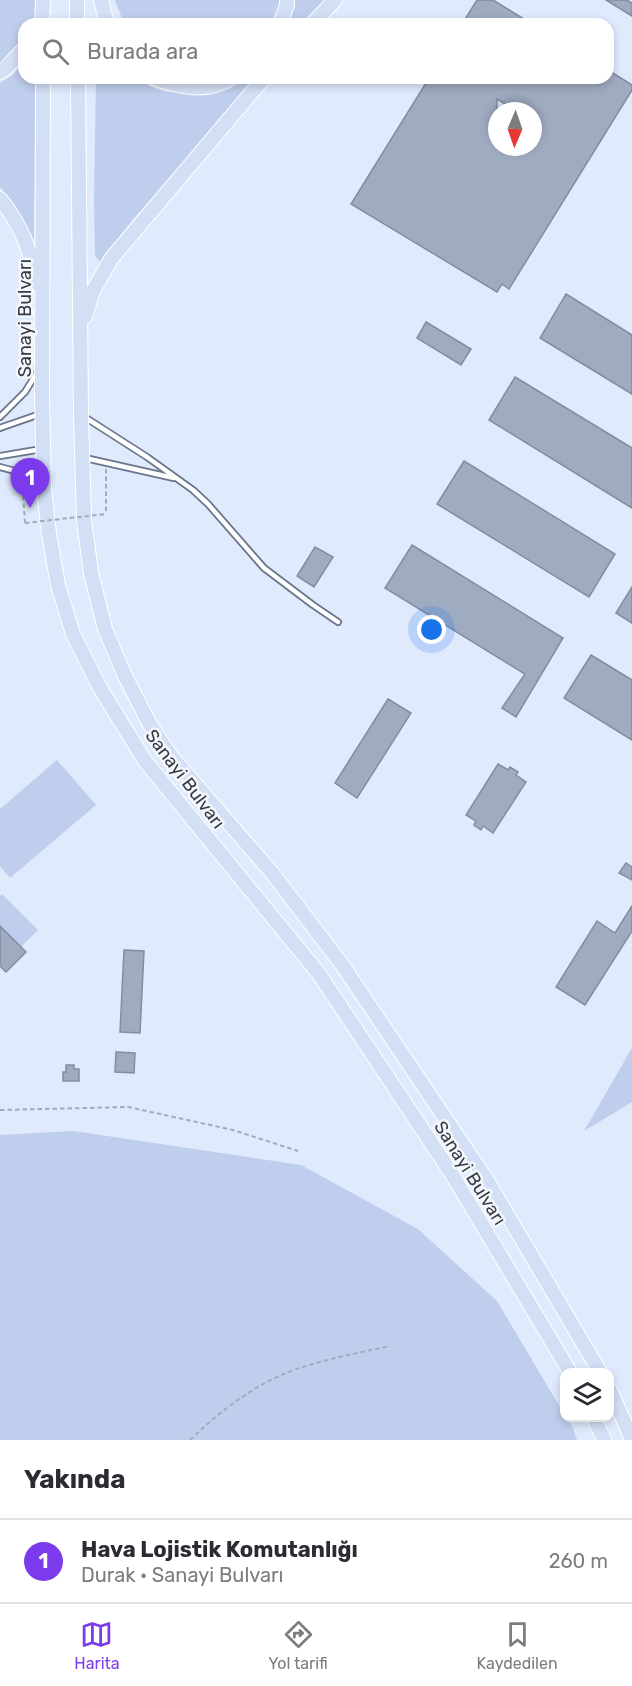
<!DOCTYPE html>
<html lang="tr">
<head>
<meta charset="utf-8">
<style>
  :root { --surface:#fff; --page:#f7f7f7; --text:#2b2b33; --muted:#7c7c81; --line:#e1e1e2; --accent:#7c3aed }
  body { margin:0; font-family:Rubik,sans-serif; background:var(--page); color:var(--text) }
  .controls { position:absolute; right:18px; bottom:18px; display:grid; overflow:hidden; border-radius:12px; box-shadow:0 3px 9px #0003 }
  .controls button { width:54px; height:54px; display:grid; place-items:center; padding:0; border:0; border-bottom:2px solid var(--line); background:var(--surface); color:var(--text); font:30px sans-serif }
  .compass { position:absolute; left:488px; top:102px; width:54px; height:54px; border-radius:50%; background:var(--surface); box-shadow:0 3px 9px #0003; rotate:182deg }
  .you { position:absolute; left:432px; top:630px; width:21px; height:21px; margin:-15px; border:4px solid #fff; border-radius:50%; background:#1a73e8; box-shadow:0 0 0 9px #1a73e833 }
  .badge { display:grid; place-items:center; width:39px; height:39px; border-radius:50%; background:var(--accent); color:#fff; font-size:20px; font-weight:700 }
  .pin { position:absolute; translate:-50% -50px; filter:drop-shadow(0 2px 3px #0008) }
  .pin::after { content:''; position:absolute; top:32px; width:21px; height:18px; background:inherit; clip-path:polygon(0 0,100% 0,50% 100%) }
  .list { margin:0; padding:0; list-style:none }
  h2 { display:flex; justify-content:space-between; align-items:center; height:78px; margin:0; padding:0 24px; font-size:26px }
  h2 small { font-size:20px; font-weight:400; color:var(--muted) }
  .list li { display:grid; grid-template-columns:39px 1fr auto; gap:18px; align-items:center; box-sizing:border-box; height:84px; padding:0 24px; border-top:2px solid var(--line) }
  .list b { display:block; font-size:22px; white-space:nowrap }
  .list p { margin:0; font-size:20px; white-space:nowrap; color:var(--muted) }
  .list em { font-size:20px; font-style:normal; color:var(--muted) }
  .icon { flex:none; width:33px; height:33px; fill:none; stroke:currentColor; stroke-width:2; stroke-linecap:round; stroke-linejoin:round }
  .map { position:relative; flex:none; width:632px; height:1440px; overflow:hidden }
  .search { position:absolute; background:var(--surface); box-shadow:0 3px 9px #0003; left:18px; right:18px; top:18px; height:66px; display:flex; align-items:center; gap:15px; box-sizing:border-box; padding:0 21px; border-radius:18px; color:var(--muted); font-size:22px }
  .sheet { height:162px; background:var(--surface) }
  nav { display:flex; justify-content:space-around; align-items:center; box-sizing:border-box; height:84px; border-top:2px solid var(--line); background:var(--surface); font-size:16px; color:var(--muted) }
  nav a { display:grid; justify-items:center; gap:3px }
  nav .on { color:var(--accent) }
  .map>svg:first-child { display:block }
</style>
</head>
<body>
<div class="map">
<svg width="632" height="1440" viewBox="0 0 632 1440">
  <rect width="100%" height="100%" fill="#e0eafd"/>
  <!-- green -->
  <g fill="#bfceed">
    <path d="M0,0H35V15L32,24H24V39L0,66Z"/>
    <path d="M115,0H281L274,24H124Z"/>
    <path d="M292,0H329L307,24H284Z"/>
    <path d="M24,63V78H36L34,246C28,224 16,204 0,187V83L11,76Z"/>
    <path d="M96,78H135L152,87L163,91L187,94L199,93L237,78H259L136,216L100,262L95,256L94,200Z"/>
    <path d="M57,760L96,805L10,878L0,866V809Z"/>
    <path d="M2,894L38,930L21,947L0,926V896Z"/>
    <path d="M632,1048V1102L584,1131Z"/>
    <path d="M74,1131L301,1165L418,1229L497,1301L564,1414V1418H567L573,1428L577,1440H0V1135Z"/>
  </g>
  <!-- building -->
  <g fill="#9fabc1" stroke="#828da3" stroke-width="1.5" fill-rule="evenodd">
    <path d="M477,0H493L532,24H462Z"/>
    <path d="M606,0H627L632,3V16Z"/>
    <path d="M608,70L632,85V90L509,289L502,284L497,292L351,204L429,78H608ZM497,99L516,111H533V147H497Z"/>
    <path d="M566,294L632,335V394L540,338Z"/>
    <path d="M426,322L471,349L461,365L417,338Z"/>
    <path d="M515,377L632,448V508L489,420Z"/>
    <path d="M464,461L615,554L589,597L437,504Z"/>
    <path d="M412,545L563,638L516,717L502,708L525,674L385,588Z"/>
    <path d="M315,547L333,557L314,587L297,576Z"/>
    <path d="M632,587V623L616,613Z"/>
    <path d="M591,655L632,680V740L564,698Z"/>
    <path d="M388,699L411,713L357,798L335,783Z"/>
    <path d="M498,764L508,770L510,767L518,772L516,775L526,782L493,833L483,826L481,830L474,825L476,821L466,815Z"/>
    <path d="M626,863L632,867V880L619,873Z"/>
    <path d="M632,906V931L585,1005L556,987L597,921L615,933Z"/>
    <path d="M0,926L26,952L6,972L0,966Z"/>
    <path d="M124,950L144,951L140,1033L120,1032Z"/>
    <path d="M116,1052L135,1053L134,1073L115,1072Z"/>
    <path d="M66,1065H74V1069H79V1081H63V1072H66Z"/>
  </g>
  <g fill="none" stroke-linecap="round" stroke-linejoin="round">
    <!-- service casing -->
    <g stroke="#6a758a" stroke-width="8">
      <g id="service">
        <path d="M83,416L147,457L193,490L208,504L264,568L313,605L338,622"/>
        <path d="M0,417L25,392L38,371"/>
        <path d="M0,428L40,414"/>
        <path d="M0,456L42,449"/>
        <path d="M85,458L174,478"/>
        <path d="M0,467L30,475L41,485"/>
      </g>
    </g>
    <!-- primary casing -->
    <g stroke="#fff" stroke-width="16">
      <g id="primary">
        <path d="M77,0V24"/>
        <path d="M101,0L107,24"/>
        <path d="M42,24L43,0"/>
        <path d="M280,24L287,5V0"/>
        <path d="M312,24L335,0"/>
        <path d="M0,72L5,69L24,49"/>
        <path d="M43,78L42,398L44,488L49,534L58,585L73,634L100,688L145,761L319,974L450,1171L570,1372"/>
        <path d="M78,78L81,415L84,520L91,573L105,629L124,674L149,723L171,756L273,874L343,966L488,1182L600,1372"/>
        <path d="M154,78C178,87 208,94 231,78"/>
        <path d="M0,199C23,227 29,249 38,284"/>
        <path d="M85,317L93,291L111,259L264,78"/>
        <path d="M610,1390L632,1439"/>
        <path d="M594,1418L604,1440"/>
      </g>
    </g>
    <!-- path -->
    <g stroke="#a3abbb" stroke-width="2" stroke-dasharray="4.5 3" stroke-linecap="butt">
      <path d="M106,469V514"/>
      <path d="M25,523L23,494L33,491"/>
      <path d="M0,1110L128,1107L233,1130L298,1151"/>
      <path d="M190,1440C220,1411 255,1384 294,1370C325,1359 358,1353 390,1346"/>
    </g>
    <!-- service -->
    <use href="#service" stroke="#fff" stroke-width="4.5"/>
    <!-- primary -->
    <use href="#primary" stroke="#d3dff5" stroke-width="14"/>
    <!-- path-bridge -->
    <path stroke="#a3abbb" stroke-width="2" stroke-dasharray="4.5 3" stroke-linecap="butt" d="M25,523L106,514"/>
  </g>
  <g text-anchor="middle" stroke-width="5" stroke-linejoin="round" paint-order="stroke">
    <!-- street labels -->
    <g font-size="18" fill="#353a43" stroke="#f4f7fc">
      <text transform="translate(25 318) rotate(-90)" y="6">Sanayi Bulvarı</text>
      <text transform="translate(185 779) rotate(53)" y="6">Sanayi Bulvarı</text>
      <text transform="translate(470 1173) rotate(58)" y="6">Sanayi Bulvarı</text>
    </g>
  </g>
</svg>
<div class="controls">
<button><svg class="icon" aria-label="layers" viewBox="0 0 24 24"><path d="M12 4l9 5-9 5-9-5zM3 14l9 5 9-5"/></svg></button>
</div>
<svg class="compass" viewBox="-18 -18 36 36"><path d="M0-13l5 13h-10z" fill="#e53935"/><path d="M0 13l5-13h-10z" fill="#7c7c81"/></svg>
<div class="you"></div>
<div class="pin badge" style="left:30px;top:508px">1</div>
<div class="search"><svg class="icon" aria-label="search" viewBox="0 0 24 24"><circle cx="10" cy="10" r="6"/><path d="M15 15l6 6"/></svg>Burada ara</div>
</div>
<section class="sheet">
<h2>Yakında<small></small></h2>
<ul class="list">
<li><span class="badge">1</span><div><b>Hava Lojistik Komutanlığı</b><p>Durak · Sanayi Bulvarı</p></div><em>260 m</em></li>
</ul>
</section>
<nav>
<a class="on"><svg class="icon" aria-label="map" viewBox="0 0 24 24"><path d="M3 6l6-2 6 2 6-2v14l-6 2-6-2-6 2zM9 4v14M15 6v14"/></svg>Harita</a>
<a><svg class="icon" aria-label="directions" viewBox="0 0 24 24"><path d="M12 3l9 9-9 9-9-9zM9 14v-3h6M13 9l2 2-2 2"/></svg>Yol tarifi</a>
<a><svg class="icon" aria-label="saved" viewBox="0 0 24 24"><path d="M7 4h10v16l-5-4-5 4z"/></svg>Kaydedilen</a>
</nav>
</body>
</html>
